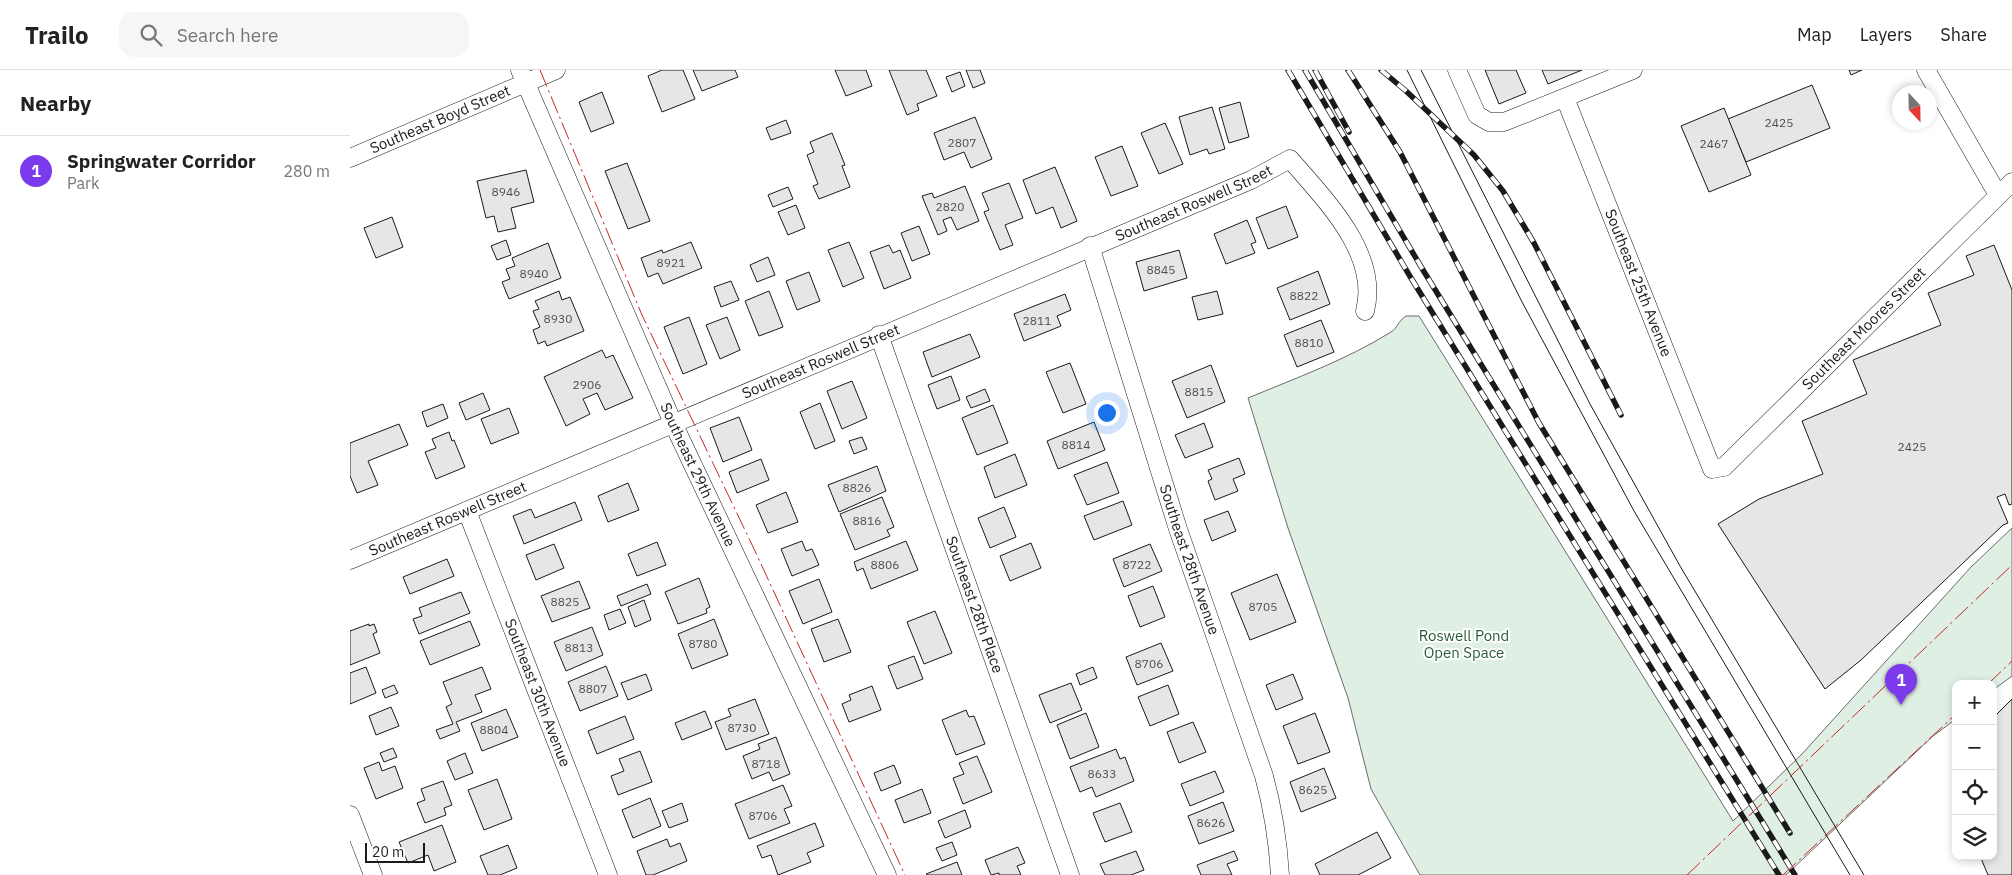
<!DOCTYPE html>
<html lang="en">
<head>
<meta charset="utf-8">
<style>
  :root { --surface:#fff; --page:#f6f6f6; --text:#222; --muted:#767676; --line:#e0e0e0; --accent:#7c3aed }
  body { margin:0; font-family:"IBM Plex Sans",sans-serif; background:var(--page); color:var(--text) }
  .controls { position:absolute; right:15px; bottom:15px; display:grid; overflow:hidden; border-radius:10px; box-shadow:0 2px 8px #0003 }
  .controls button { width:45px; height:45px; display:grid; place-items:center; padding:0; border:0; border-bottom:1px solid var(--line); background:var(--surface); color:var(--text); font:25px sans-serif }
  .compass { position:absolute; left:1542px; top:15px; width:45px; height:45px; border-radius:50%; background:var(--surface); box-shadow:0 2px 8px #0003; rotate:158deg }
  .scale { position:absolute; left:15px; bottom:12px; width:60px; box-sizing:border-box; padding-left:5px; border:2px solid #1a1a1a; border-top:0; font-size:14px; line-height:18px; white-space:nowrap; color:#1a1a1a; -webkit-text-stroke:4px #fff; paint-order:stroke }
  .you { position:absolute; left:756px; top:342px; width:18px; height:18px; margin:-12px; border:4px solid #fff; border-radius:50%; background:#1a73e8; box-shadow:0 0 0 8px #1a73e833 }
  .badge { display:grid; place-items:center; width:32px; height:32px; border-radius:50%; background:var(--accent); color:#fff; font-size:16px; font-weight:700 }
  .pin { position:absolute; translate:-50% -41px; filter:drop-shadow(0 1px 2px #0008) }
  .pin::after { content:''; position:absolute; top:26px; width:18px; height:15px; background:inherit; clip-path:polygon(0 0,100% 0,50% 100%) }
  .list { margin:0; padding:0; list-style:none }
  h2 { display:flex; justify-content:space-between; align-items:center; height:65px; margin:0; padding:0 20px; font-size:21px }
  h2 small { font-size:16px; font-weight:400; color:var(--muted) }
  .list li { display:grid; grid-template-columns:32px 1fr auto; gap:15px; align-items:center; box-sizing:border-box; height:70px; padding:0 20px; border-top:1px solid var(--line) }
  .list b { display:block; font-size:19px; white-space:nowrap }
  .list p { margin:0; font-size:16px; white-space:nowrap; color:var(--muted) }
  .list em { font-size:16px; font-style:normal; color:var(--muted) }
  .icon { flex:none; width:28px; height:28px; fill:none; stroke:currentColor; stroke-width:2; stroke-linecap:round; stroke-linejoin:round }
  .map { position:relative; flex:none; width:1662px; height:805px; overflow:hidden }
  header { display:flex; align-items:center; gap:30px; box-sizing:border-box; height:70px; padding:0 25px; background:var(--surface); border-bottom:1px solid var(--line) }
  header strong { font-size:24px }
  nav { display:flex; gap:28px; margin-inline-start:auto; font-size:18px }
  .search { width:350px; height:45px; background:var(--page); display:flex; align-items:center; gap:12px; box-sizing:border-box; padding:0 18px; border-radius:15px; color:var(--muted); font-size:19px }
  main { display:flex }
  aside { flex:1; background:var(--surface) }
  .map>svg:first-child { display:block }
</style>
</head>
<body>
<header>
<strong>Trailo</strong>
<div class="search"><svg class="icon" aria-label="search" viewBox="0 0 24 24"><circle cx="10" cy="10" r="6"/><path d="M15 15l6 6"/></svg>Search here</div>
<nav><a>Map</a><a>Layers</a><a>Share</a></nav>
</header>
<main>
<aside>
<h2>Nearby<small></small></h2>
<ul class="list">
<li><span class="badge">1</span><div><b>Springwater Corridor</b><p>Park</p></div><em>280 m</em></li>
</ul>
</aside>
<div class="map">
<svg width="1662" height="805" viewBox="0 0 1662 805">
  <rect width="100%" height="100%" fill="#fff"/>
  <!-- green -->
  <path fill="#e0efe3" stroke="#6a6a6a" d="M1056,246H1069L1383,751L1452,684L1621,497L1662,458V606L1643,620V614H1606V649L1583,666L1436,805H1070L1021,719L998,628L938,458L898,328C946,308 996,290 1041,262C1047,259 1048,251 1056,246Z"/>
  <!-- building -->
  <g fill="#e6e6e6" stroke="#1a1a1a">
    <path d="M312,0H333L345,29L312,42L298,6Z"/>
    <path d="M343,0H385L388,7L352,21Z"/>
    <path d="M485,0H516L522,16L496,26Z"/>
    <path d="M539,0H576L587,26L567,34L569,40L557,45Z"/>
    <path d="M616,0H630L635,13L623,18Z"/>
    <path d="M1135,0H1166L1176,23L1149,34Z"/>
    <path d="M1192,0H1232L1198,14Z"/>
    <path d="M1499,0H1512L1501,5Z"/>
    <path d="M610,2L615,16L602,22L596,7Z"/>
    <path d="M1462,15L1480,58L1396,92L1378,49Z"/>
    <path d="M252,22L264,53L241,62L229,32Z"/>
    <path d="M890,32L899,67L879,73L869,38Z"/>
    <path d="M862,37L875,79L859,84L857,79L840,85L829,47Z"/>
    <path d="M1374,38L1401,105L1359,122L1331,56Z"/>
    <path d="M625,47L642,89L621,98L614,82L594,90L584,63Z"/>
    <path d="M436,50L441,63L421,70L416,58Z"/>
    <path d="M815,53L833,94L809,104L791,63Z"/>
    <path d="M482,63L495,95L492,96L500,117L469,129L463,116L468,114L457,85L464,82L460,72Z"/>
    <path d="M772,76L788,116L761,126L745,87Z"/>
    <path d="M277,93L300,151L278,159L255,101Z"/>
    <path d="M705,97L727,151L711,158L703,137L686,144L673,110Z"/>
    <path d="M176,100L184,132L161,138L166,158L148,162L144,146L136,148L127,111Z"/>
    <path d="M659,113L673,148L655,155L663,175L650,180L634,142L639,140L632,123Z"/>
    <path d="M615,116L629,151L607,160L601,147L593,150L597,161L588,165L572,126L582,123L584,128Z"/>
    <path d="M438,117L443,129L423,137L418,125Z"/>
    <path d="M446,135L455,158L438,165L428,142Z"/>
    <path d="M936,136L948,167L918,179L906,148Z"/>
    <path d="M42,147L53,177L26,188L14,158Z"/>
    <path d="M897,150L906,172L901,174L905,183L876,194L864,164Z"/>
    <path d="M569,156L580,184L562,191L551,163Z"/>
    <path d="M156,170L161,185L147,190L141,176Z"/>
    <path d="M341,172L352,198L313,214L308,203L298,207L291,188L312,180L313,183Z"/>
    <path d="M499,172L514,208L493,217L478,180Z"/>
    <path d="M198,173L211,208L159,229L152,212L160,209L156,199L165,196L162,188Z"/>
    <path d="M539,175L543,183L550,180L561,208L534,219L520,182Z"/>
    <path d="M1644,175L1662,220V434L1659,435L1655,424L1647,427L1658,453L1653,455L1511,590L1475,619L1368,454L1409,429L1473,404L1452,351L1517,324L1503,290L1591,255L1578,223L1624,205L1616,186Z"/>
    <path d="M829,180L837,208L794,221L786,192Z"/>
    <path d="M418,187L425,205L407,212L400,195Z"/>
    <path d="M968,201L980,234L940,250L927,218Z"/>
    <path d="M459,202L470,231L447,240L436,211Z"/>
    <path d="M381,211L389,230L371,237L364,217Z"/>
    <path d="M209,221L212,230L220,227L234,261L197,276L195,271L188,274L183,260L190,257L183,241L189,239L185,231Z"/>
    <path d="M419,221L433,257L409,266L395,231Z"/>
    <path d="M867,221L873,244L848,250L842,227Z"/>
    <path d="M715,224L721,240L707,246L711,256L674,271L664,244Z"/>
    <path d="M339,247L357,294L333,304L314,257Z"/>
    <path d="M377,247L390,280L370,289L356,255Z"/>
    <path d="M971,250L984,282L947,297L934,265Z"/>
    <path d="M620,264L630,287L582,307L573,282Z"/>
    <path d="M252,280L256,288L263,285L283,328L255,340L247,323L233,329L240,344L216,356L194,307Z"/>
    <path d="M720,293L736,334L713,343L696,302Z"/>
    <path d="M861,295L875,332L837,348L822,311Z"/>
    <path d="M601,306L610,330L587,339L578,315Z"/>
    <path d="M502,311L517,348L492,359L477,321Z"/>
    <path d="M635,319L640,331L621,338L616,327Z"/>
    <path d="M133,323L140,340L116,350L109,333Z"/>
    <path d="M470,333L485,371L465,379L450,342Z"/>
    <path d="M93,334L98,348L77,357L72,342Z"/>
    <path d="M643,335L658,373L627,385L612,348Z"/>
    <path d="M159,338L169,363L141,374L131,349Z"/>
    <path d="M389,347L402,380L373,392L360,358Z"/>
    <path d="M744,352L755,380L708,399L697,371Z"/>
    <path d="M854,353L863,377L835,388L825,365Z"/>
    <path d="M49,354L58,375L18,391L28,415L7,423L0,406V373Z"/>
    <path d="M99,362L102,371L104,370L115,397L86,409L75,382L86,378L82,369Z"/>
    <path d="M512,367L517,379L504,384L499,371Z"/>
    <path d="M665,384L677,415L645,428L634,397Z"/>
    <path d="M889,388L895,404L883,409L888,421L865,430L858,411L862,409L858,400Z"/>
    <path d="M411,389L419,410L387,423L379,402Z"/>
    <path d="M757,392L769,423L737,435L724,405Z"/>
    <path d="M527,396L536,421L489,442L478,415Z"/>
    <path d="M278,413L289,440L258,452L248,426Z"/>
    <path d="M436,422L448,452L418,463L406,435Z"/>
    <path d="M532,427L544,457L537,460L540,466L505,480L490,444Z"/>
    <path d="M773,431L782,455L744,470L734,446Z"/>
    <path d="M225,432L232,450L174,474L163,446L181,439L185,448Z"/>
    <path d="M654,437L666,467L640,478L628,448Z"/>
    <path d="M878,441L886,461L862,471L854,450Z"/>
    <path d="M452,471L456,481L462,479L469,495L442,506L431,479Z"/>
    <path d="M556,471L568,500L521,519L513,498L507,501L504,492Z"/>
    <path d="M307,472L316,495L287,506L278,484Z"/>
    <path d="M681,473L691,498L660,511L650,486Z"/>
    <path d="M204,474L214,498L186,510L176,485Z"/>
    <path d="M800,474L812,501L774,517L763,489Z"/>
    <path d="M97,489L104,506L60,524L53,507Z"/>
    <path d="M927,504L946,552L900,570L881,523Z"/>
    <path d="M349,508L360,537L356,539L357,543L328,554L315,522Z"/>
    <path d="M469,509L482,542L453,554L439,521Z"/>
    <path d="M229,511L240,538L202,552L191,526Z"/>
    <path d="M297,514L301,524L271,536L267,526Z"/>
    <path d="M803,516L815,547L790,557L778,526Z"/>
    <path d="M111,522L120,543L69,564L63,549L72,546L69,538Z"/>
    <path d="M294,530L301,550L285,557L278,537Z"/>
    <path d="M270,539L276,553L259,560L254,545Z"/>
    <path d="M585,541L602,583L574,594L557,552Z"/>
    <path d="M364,549L378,585L342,599L328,564Z"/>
    <path d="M488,549L501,582L474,592L461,559Z"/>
    <path d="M120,551L130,575L80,595L70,571Z"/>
    <path d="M19,554V556L24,554L27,562L23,564L30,583L0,595V561Z"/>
    <path d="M242,557L253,585L216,601L204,572Z"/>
    <path d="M811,573L823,601L787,615L776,587Z"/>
    <path d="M564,586L573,609L547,619L538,596Z"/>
    <path d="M256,596L268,626L230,641L218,612Z"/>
    <path d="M16,597L26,623L0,634V603Z"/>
    <path d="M132,597L141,619L125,625L132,642L106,652L110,661L90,669L86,660L103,654L96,637L102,634L93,612Z"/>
    <path d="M743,597L747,608L730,615L726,604Z"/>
    <path d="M296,604L302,620L278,630L271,613Z"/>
    <path d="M943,604L953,629L926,640L916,615Z"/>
    <path d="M721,613L732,640L700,653L689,625Z"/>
    <path d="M44,615L48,623L35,628L32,620Z"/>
    <path d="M818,615L829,644L800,656L788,627Z"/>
    <path d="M522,616L531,640L499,652L492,634L501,630L499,625Z"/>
    <path d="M405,629L419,664L376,680L365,652L381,646L378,639Z"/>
    <path d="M1662,629V805H1638L1630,786H1643V648Z"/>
    <path d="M41,637L49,656L26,665L19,646Z"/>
    <path d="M156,639L168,667L132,681L121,653Z"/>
    <path d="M616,640L619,647L624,646L635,674L606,685L592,650Z"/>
    <path d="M355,641L362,658L332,670L325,653Z"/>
    <path d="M736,643L749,677L720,689L707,655Z"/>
    <path d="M965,643L980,682L948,694L933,656Z"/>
    <path d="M275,646L284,669L247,684L238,661Z"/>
    <path d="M843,652L856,682L829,693L817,662Z"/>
    <path d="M426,667L440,704L423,711L419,702L402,709L393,686L410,679L408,674Z"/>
    <path d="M43,678L47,687L34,692L30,683Z"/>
    <path d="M766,679L770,689L775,687L784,711L746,727L742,717L730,722L720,697Z"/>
    <path d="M290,681L302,712L268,725L261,706L274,701L269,689Z"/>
    <path d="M115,683L123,703L105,710L97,691Z"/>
    <path d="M627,686L642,722L613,734L603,708L614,704L609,693Z"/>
    <path d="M29,692L32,701L45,696L53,718L26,729L14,698Z"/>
    <path d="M544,695L551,713L531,721L524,703Z"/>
    <path d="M974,698L986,728L951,742L940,712Z"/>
    <path d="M865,701L874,722L840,736L831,714Z"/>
    <path d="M147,709L162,749L134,760L118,720Z"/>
    <path d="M93,711L102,735L94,738L96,745L75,753L67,733L75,730L71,719Z"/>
    <path d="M433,715L442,736L434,739L440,753L399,769L385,734Z"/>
    <path d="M572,719L581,743L554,753L545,730Z"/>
    <path d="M300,728L311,756L283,768L272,740Z"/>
    <path d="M873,732L884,761L849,774L838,746Z"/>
    <path d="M332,733L338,751L319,758L312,741Z"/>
    <path d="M770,733L782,762L755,772L743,743Z"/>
    <path d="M615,740L621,757L595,768L588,751Z"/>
    <path d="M465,753L474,776L457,783L461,792L428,805L421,785L412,788L407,776Z"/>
    <path d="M92,755L106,792L84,801L78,785L58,793L49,772Z"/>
    <path d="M1027,762L1041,788L1008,805H970L965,794Z"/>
    <path d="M317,769L320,777L330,773L337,791L303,805H296L287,781Z"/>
    <path d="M602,772L607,785L592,791L586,778Z"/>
    <path d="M158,775L167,798L150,805H138L130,786Z"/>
    <path d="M668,777L675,793L667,796L671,805H649V803L641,805L635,790Z"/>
    <path d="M786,781L794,800L781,805H755L750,794Z"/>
    <path d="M884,781L888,790L877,794L882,805H851L847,795Z"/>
    <path d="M607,792L612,805H577L576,804Z"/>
  </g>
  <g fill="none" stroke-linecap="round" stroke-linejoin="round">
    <!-- street casing -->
    <g stroke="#1a1a1a" stroke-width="19">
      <g id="street">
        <path id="s1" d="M170,0L323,353L537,805"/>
        <path d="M1107,0L1127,45L1139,52H1154L1283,0"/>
        <path d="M1576,0L1648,125"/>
        <path id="s2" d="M1215,28L1362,399L1374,397L1662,112"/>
        <path id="s3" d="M0,88L206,0"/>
        <path id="s4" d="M740,176L828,459L914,706C923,739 928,771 930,805"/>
        <path id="s5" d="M529,265L720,805"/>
        <path id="s6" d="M117,441L258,805"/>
        <path id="s7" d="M0,490L901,110L940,89C974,129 1030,183 1015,241"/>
        <path d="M0,745L23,805"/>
      </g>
    </g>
    <!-- street -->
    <use href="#street" stroke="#fff" stroke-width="18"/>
    <!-- tram -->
    <g stroke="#1a1a1a" stroke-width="1">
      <path d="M1057,0L1171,230L1284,441L1500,805"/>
      <path d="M1071,0L1240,334L1330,496L1514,805"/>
    </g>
    <!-- rail casing -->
    <g stroke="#1a1a1a" stroke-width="5.5">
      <g id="rail">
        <path d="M938,0L1061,208L1429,805"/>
        <path d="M955,0L1073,200L1445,805"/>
        <path d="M965,0L999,62"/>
        <path d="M998,0L1050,82L1189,353L1440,763"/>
        <path d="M1031,0L1056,21L1124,85L1153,121L1184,173L1271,345"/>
      </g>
    </g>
    <!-- rail -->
    <use href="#rail" stroke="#fff" stroke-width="4" stroke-dasharray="11" stroke-linecap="butt"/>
    <!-- power -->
    <g stroke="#c62828" stroke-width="1" stroke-dasharray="18 4 2.5 4" stroke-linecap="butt">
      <path d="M190,0L292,245L405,481L555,805"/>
      <path d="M1638,614L1662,591"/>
      <path d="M1337,805L1662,495"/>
      <path d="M1433,805L1606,644"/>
    </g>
  </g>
  <g text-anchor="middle" stroke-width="4" stroke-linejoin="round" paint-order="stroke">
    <!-- number labels -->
    <g font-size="12" fill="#4d4d4d">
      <text x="1429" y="57">2425</text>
      <text x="612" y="77">2807</text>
      <text x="1364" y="78">2467</text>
      <text x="156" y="126">8946</text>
      <text x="600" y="141">2820</text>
      <text x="321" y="197">8921</text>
      <text x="811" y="204">8845</text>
      <text x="184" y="208">8940</text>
      <text x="954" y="230">8822</text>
      <text x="208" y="253">8930</text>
      <text x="687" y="255">2811</text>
      <text x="959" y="277">8810</text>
      <text x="237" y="319">2906</text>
      <text x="849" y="326">8815</text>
      <text x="726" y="379">8814</text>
      <text x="1562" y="381">2425</text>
      <text x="507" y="422">8826</text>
      <text x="517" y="455">8816</text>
      <text x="535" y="499">8806</text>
      <text x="787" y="499">8722</text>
      <text x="215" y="536">8825</text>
      <text x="913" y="541">8705</text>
      <text x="353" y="578">8780</text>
      <text x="229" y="582">8813</text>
      <text x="799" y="598">8706</text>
      <text x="243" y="623">8807</text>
      <text x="392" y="662">8730</text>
      <text x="144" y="664">8804</text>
      <text x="416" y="698">8718</text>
      <text x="752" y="708">8633</text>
      <text x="963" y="724">8625</text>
      <text x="413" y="750">8706</text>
      <text x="861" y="757">8626</text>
    </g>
    <!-- street labels -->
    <g font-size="15" fill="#1a1a1a" stroke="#fff">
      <text dy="5" stroke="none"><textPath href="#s3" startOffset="98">Southeast Boyd Street</textPath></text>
      <text dy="5" stroke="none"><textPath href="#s7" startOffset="916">Southeast Roswell Street</textPath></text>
      <text dy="5" stroke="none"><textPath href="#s2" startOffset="199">Southeast 25th Avenue</textPath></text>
      <text dy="5" stroke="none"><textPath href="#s2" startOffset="608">Southeast Moores Street</textPath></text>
      <text dy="5" stroke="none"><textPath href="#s7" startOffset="511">Southeast Roswell Street</textPath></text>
      <text dy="5" stroke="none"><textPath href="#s1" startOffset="442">Southeast 29th Avenue</textPath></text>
      <text dy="5" stroke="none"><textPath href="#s7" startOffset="106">Southeast Roswell Street</textPath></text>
      <text dy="5" stroke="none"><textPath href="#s4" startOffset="329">Southeast 28th Avenue</textPath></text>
      <text dy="5" stroke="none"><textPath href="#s5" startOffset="286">Southeast 28th Place</textPath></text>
      <text dy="5" stroke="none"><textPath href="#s6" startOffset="195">Southeast 30th Avenue</textPath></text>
    </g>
    <!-- park labels -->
    <g font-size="15" fill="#2b5a34" stroke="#fff">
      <text x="1114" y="571">Roswell Pond<tspan x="1114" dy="17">Open Space</tspan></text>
    </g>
  </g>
</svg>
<div class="controls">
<button>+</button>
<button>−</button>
<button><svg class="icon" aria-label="locate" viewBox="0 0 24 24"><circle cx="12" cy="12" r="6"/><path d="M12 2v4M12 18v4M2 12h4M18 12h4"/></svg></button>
<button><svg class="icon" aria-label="layers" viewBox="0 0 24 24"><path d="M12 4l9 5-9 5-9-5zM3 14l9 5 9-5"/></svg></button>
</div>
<svg class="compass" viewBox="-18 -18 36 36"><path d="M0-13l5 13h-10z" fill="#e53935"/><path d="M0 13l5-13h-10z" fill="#767676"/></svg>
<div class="scale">20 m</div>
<div class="you"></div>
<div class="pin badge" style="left:1551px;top:635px">1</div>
</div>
</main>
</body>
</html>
